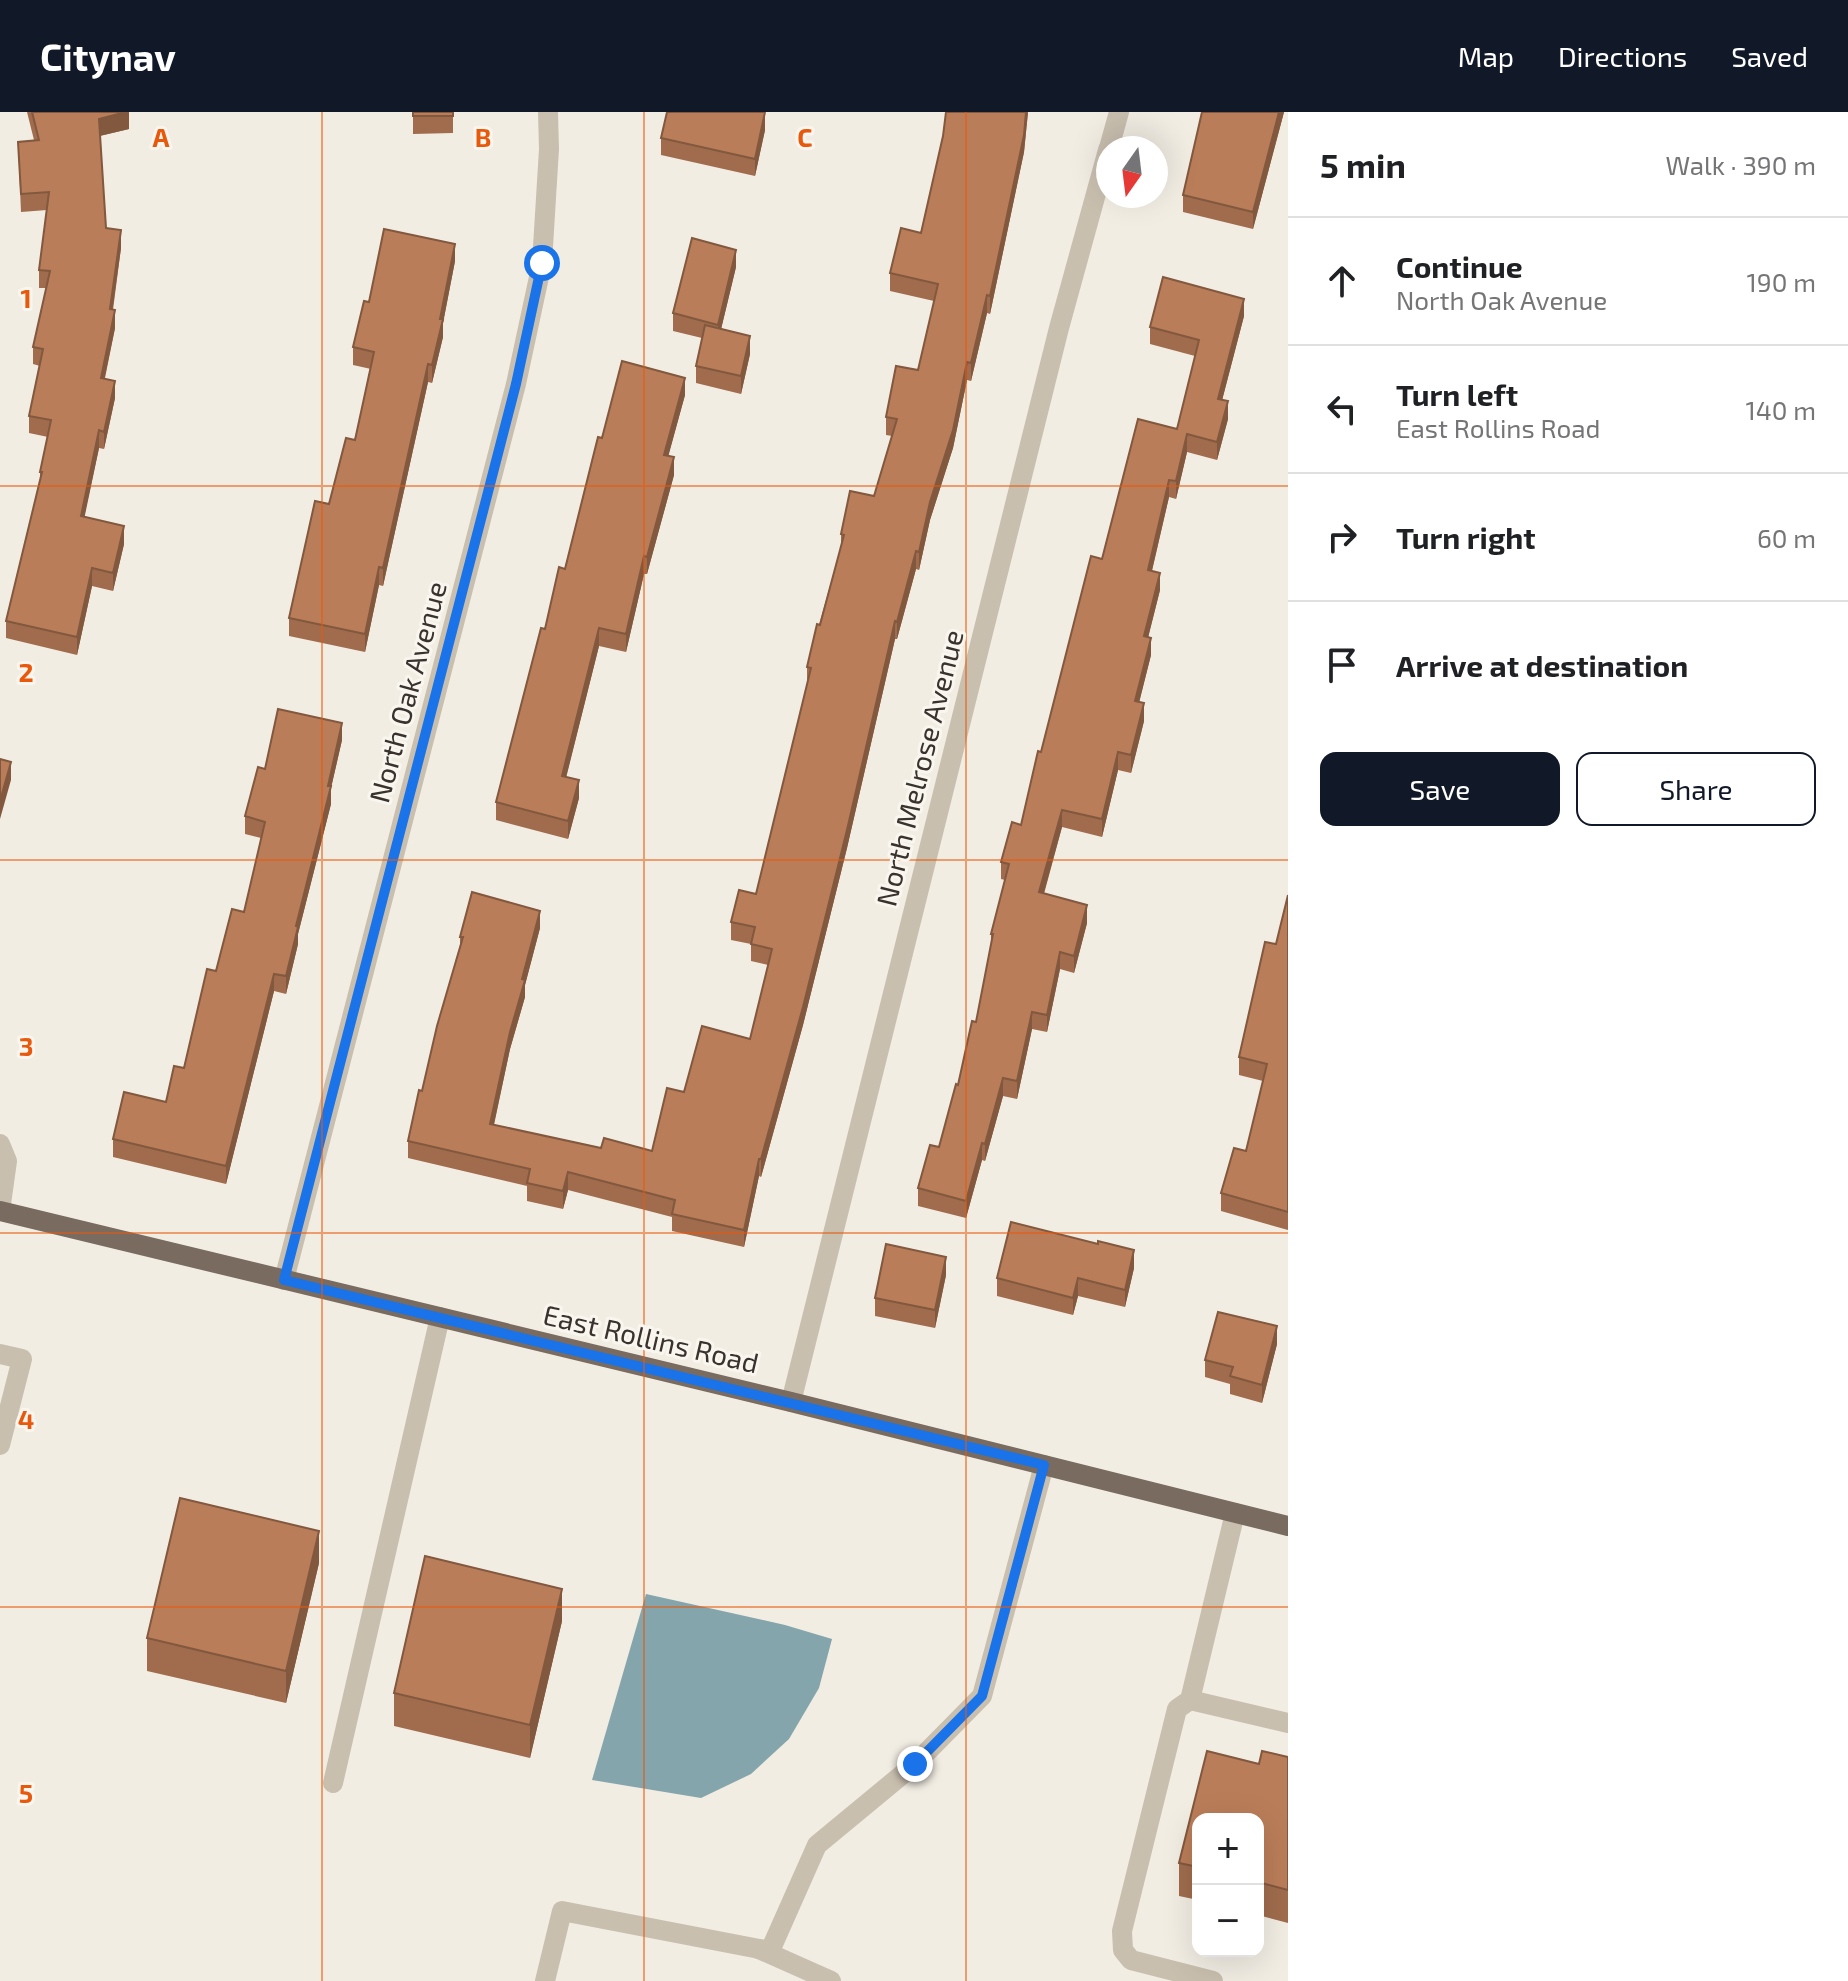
<!DOCTYPE html>
<html lang="en">
<head>
<meta charset="utf-8">
<style>
  :root { --surface:#fff; --page:#f2f2f2; --text:#202124; --muted:#757577; --line:#e0e0e0; --accent:#111827 }
  body { margin:0; font-family:"Exo 2",sans-serif; background:var(--page); color:var(--text) }
  .controls { position:absolute; right:24px; bottom:24px; display:grid; overflow:hidden; border-radius:16px; box-shadow:0 8px 32px #0002 }
  .controls button { width:72px; height:72px; display:grid; place-items:center; padding:0; border:0; border-bottom:2px solid var(--line); background:var(--surface); color:var(--text); font:40px sans-serif }
  .compass { position:absolute; left:1096px; top:24px; width:72px; height:72px; border-radius:50%; background:var(--surface); box-shadow:0 8px 32px #0002; rotate:194deg }
  .stop { position:absolute; width:24px; height:24px; margin:-18px; border:6px solid #1a73e8; border-radius:50%; background:#fff }
  .stop.end { background:#1a73e8; border-color:#fff; box-shadow:0 2px 8px #0008 }
  .list { margin:0; padding:0; list-style:none }
  h2 { display:flex; justify-content:space-between; align-items:center; height:104px; margin:0; padding:0 32px; font-size:34px }
  h2 small { font-size:26px; font-weight:400; color:var(--muted) }
  .list li { display:grid; grid-template-columns:52px 1fr auto; gap:24px; align-items:center; box-sizing:border-box; height:128px; padding:0 32px; border-top:2px solid var(--line) }
  .list b { display:block; font-size:30px; white-space:nowrap }
  .list p { margin:0; font-size:26px; white-space:nowrap; color:var(--muted) }
  .list em { font-size:26px; font-style:normal; color:var(--muted) }
  .actions { display:flex; gap:16px; padding:24px 32px }
  .actions a { flex:1; padding:18px 0; border:2px solid var(--accent); border-radius:16px; text-align:center; font-size:28px; color:var(--accent) }
  .actions .main { background:var(--accent); color:#fff }
  .icon { flex:none; width:44px; height:44px; fill:none; stroke:currentColor; stroke-width:2; stroke-linecap:round; stroke-linejoin:round }
  .map { position:relative; flex:none; width:1288px; height:1869px; overflow:hidden }
  header { display:flex; align-items:center; gap:48px; box-sizing:border-box; height:112px; padding:0 40px; background:var(--accent); color:#fff }
  header strong { font-size:38px }
  nav { display:flex; gap:44px; margin-inline-start:auto; font-size:28px }
  main { display:flex }
  aside { flex:1; background:var(--surface) }
  .map>svg:first-child { display:block }
</style>
</head>
<body>
<header>
<strong>Citynav</strong>
<nav><a>Map</a><a>Directions</a><a>Saved</a></nav>
</header>
<main>
<div class="map">
<svg width="1288" height="1869" viewBox="0 0 1288 1869">
  <rect width="100%" height="100%" fill="#f2ede3"/>
  <!-- water -->
  <path fill="#84a5ac" d="M646,1482L785,1513L832,1527L819,1576L789,1627L751,1662L701,1686L592,1668Z"/>
  <g fill="none" stroke-linecap="round" stroke-linejoin="round">
    <!-- minor -->
    <g stroke="#c9bfaf" stroke-width="20">
      <path d="M1109,36L1119,0"/>
      <path d="M0,1032L7,1049L0,1099"/>
      <path d="M284,1168L516,272L542,151L549,37L548,0"/>
      <path d="M0,1242L22,1247L0,1333"/>
      <path d="M791,1290L1059,216L1108,38"/>
      <path d="M1190,1588L1288,1611"/>
      <path d="M333,1671L440,1205"/>
      <path d="M759,1837L831,1869"/>
      <path d="M545,1869L562,1799L770,1839L817,1733L915,1652L982,1584L1044,1353"/>
      <path d="M1213,1869L1131,1848L1123,1838L1122,1819L1177,1597L1190,1588L1235,1401"/>
    </g>
    <!-- major -->
    <path stroke="#796b60" stroke-width="20" d="M0,1099L791,1290L1288,1414"/>
  </g>
  <!-- wall -->
  <g fill="#a06c4d">
    <path d="M27,0H129V17L100,24L106,116L121,136L113,198L115,216L105,266L115,286L104,337L99,336L84,405L124,432L113,479L92,474L77,543L6,526V509L40,369V360L48,325L29,321V304L40,254L33,252V235L46,176H39V158L47,98L21,100L18,30L34,28Z"/>
    <path d="M413,0H453V21L413,22Z"/>
    <path d="M946,0H1028L1024,40L990,202L987,201L971,269L967,268L953,336L930,408L919,458L916,457L897,527H895L847,736L803,913L761,1065L759,1064L744,1135L672,1119V1105L568,1078L563,1097L527,1089V1074L408,1046V1029L422,979L460,835V825L540,816L525,873V885L510,937L494,1013L601,1036L652,1039L684,980L750,927L768,853L751,849V832L731,828V810L756,782L807,572V555L841,435V422L874,384L892,324L886,323V305L918,258L934,189L890,179V161L921,121L943,24Z"/>
    <path d="M1202,0H1284L1253,117L1183,100V83Z"/>
    <path d="M765,18L755,64L661,43V26Z"/>
    <path d="M455,149L443,211V225L432,271L428,270L383,474L379,473L365,540L289,524V506L329,392L355,328L371,257L353,253V235Z"/>
    <path d="M736,155L721,217L750,242L741,282L696,271V254L702,226L673,219V201Z"/>
    <path d="M1244,204L1222,288L1228,307L1217,348L1187,340L1176,387L1169,385L1152,459L1160,478L1148,525L1151,543L1139,590L1144,609L1131,661L1118,658L1102,725L1062,715L1044,782L1087,811L1074,861L1060,857L1047,920L1032,917L1017,987L1003,984L985,1049L982,1048L966,1106L918,1094V1076L939,1035L958,973L976,910L991,835V822L1005,768L1001,767V750L1021,713L1041,640L1102,447L1177,317L1195,244L1150,232V215Z"/>
    <path d="M685,283L668,344L674,363L647,462H644L626,540L599,534L566,665L579,686L568,727L496,708V690L545,517L565,457L602,326Z"/>
    <path d="M342,628L331,676V692L298,822V832L286,882L274,879L226,1072L113,1045V1027L166,990L184,956L216,859L244,800L261,726L245,722V704L265,657Z"/>
    <path d="M1288,783V1118L1221,1099V1081L1246,1039L1263,969L1239,963V945L1276,832Z"/>
    <path d="M1134,1156L1125,1195L1078,1184L1073,1203L997,1184V1166Z"/>
    <path d="M946,1163L935,1216L875,1204V1186Z"/>
    <path d="M1277,1232L1262,1291L1230,1282V1272L1205,1265V1248Z"/>
    <path d="M319,1451L286,1591L147,1559V1526Z"/>
    <path d="M562,1509L530,1646L394,1614V1581Z"/>
    <path d="M1207,1639L1259,1652L1262,1639L1288,1645V1811L1258,1803V1707H1198V1788L1179,1784V1751Z"/>
  </g>
  <!-- shaded-wall -->
  <g fill="#82583e">
    <path d="M126,0H129V17L99,24V7Z"/>
    <path d="M765,0V18L755,64V47Z"/>
    <path d="M1026,0H1028L1024,40L990,202V184Z"/>
    <path d="M1279,0H1284L1253,117V100Z"/>
    <path d="M121,118V136L110,215V197Z"/>
    <path d="M455,132V149L443,211V225L432,271V253Z"/>
    <path d="M736,138V155L718,230V213Z"/>
    <path d="M987,183V201L971,269V251Z"/>
    <path d="M1244,187V204L1218,304V287Z"/>
    <path d="M115,198V216L101,283V266Z"/>
    <path d="M750,224V242L741,282V264Z"/>
    <path d="M967,250V268L953,336L930,408L919,458V440L930,390Z"/>
    <path d="M428,252V270L383,474V456Z"/>
    <path d="M685,266V283L664,360V343Z"/>
    <path d="M115,269V286L104,337V320Z"/>
    <path d="M1228,289V307L1217,348V330Z"/>
    <path d="M99,318V336L81,422V404Z"/>
    <path d="M1187,322V340L1176,387V369Z"/>
    <path d="M674,345V363L647,462V445Z"/>
    <path d="M1169,368V385L1148,475V458Z"/>
    <path d="M124,414V432L113,479V461Z"/>
    <path d="M916,439V457L897,527V510Z"/>
    <path d="M644,444V462L626,540V522Z"/>
    <path d="M379,455V473L365,540V522Z"/>
    <path d="M92,456V474L77,543V525Z"/>
    <path d="M1160,461V478L1144,542V524Z"/>
    <path d="M895,509V527L847,736L803,913L761,1065V1047Z"/>
    <path d="M599,516V534L562,682V664Z"/>
    <path d="M1151,526V543L1135,607V589Z"/>
    <path d="M1144,591V609L1131,661V643Z"/>
    <path d="M342,611V628L331,676V692L298,822V832L286,882V864L296,814Z"/>
    <path d="M1118,640V658L1102,725V707Z"/>
    <path d="M11,650V668L0,707V689Z"/>
    <path d="M579,668V686L568,727V709Z"/>
    <path d="M1062,698V715L1039,798V780Z"/>
    <path d="M1087,793V811L1074,861V844Z"/>
    <path d="M540,799V816L525,873V885L510,937L490,1030V1012L522,867Z"/>
    <path d="M1060,840V857L1047,920V903Z"/>
    <path d="M274,862V879L226,1072V1054Z"/>
    <path d="M1032,900V917L1017,987V969Z"/>
    <path d="M1003,966V984L985,1049V1032Z"/>
    <path d="M982,1031V1048L966,1106V1089Z"/>
    <path d="M759,1047V1064L744,1135V1118Z"/>
    <path d="M568,1060V1078L563,1097V1079Z"/>
    <path d="M1134,1138V1156L1125,1195V1178Z"/>
    <path d="M946,1145V1163L935,1216V1198Z"/>
    <path d="M1078,1166V1184L1073,1203V1186Z"/>
    <path d="M1277,1214V1232L1262,1291V1273Z"/>
    <path d="M319,1419V1451L286,1591V1559Z"/>
    <path d="M562,1477V1509L530,1646V1613Z"/>
  </g>
  <!-- building -->
  <g fill="#ba7d59" stroke="#82583e" stroke-width="2">
    <path d="M32,0H126L99,7L106,116L121,118L110,197L115,198L101,266L115,269L104,320L99,318L81,404L124,414L113,461L92,456L77,525L6,509L42,360H40L51,308L29,304L43,237L33,235L50,159L39,158L49,80L21,82L18,30L39,28Z"/>
    <rect x="413" y="0" width="40" height="4"/>
    <path d="M667,0H765L755,47L661,26Z"/>
    <path d="M946,0H1026L1024,23L990,184L987,183L971,251L967,250L953,318L930,390L919,440L916,439L897,510L895,509L847,718L803,895L761,1047H759L744,1118L672,1102L675,1088L568,1060L563,1079L527,1071L530,1057L408,1029L419,978L422,979L437,914L463,825H460L472,780L540,799L522,867L525,868L510,920L490,1012L601,1036L604,1026L652,1039L667,976L684,980L702,914L750,927L772,837L751,832L755,815L731,810L739,778L756,782L811,556L807,555L817,512L820,513L844,423L841,422L850,379L874,384L897,307L886,305L896,254L918,258L938,172L890,161L901,116L921,121L943,24Z"/>
    <path d="M1202,0H1279L1253,100L1183,83Z"/>
    <path d="M384,117L455,132L440,207H443L432,253L428,252L383,456L379,455L365,522L289,506L315,389L329,392L346,326L355,328L374,240L353,235L364,189L369,190Z"/>
    <path d="M692,126L736,138L718,213L673,201Z"/>
    <path d="M1163,165L1244,187L1218,287L1228,289L1217,330L1187,322L1176,369L1169,368L1148,458L1160,461L1144,524L1151,526L1135,589L1144,591L1131,643L1118,640L1102,707L1062,698L1039,780L1087,793L1074,844L1060,840L1047,903L1032,900L1017,969L1003,966L985,1032L982,1031L966,1089L918,1076L930,1033L939,1035L956,972L958,973L972,909L976,910L993,822H991L1009,752L1001,750L1012,710L1021,713L1038,639L1041,640L1091,444L1102,447L1138,307L1177,317L1199,228L1150,215Z"/>
    <path d="M705,213L750,224L741,264L696,254Z"/>
    <path d="M622,249L685,266L664,343L674,345L647,445L644,444L626,522L599,516L562,664L579,668L568,709L496,690L541,516L545,517L559,455L565,457L598,325L602,326Z"/>
    <path d="M278,597L342,611L328,674H331L296,814L298,815L286,864L274,862L226,1054L113,1027L124,980L166,990L174,954L184,956L207,857L216,859L232,797L244,800L265,710L245,704L258,655L265,657Z"/>
    <path d="M0,647L11,650L0,689Z"/>
    <path d="M1288,783V1100L1221,1081L1234,1036L1246,1039L1267,952L1239,945L1265,830L1276,832Z"/>
    <path d="M1011,1110L1098,1132V1129L1134,1138L1125,1178L1078,1166L1073,1186L997,1166Z"/>
    <path d="M886,1132L946,1145L935,1198L875,1186Z"/>
    <path d="M1218,1200L1277,1214L1262,1273L1230,1264L1233,1255L1205,1248Z"/>
    <path d="M180,1386L319,1419L286,1559L147,1526Z"/>
    <path d="M425,1444L562,1477L530,1613L394,1581Z"/>
    <path d="M1207,1639L1259,1652L1262,1639L1288,1645V1778L1258,1770V1707H1198V1755L1179,1751Z"/>
  </g>
  <g fill="none" stroke-linecap="round" stroke-linejoin="round">
    <!-- route -->
    <path stroke="#1a73e8" stroke-width="10" d="M542,151L516,272L284,1168L1044,1353L982,1584L915,1652"/>
  </g>
  <!-- grid -->
  <path fill="none" stroke="#e8590c" stroke-width="2" stroke-opacity="0.55" d="M322,0V1869M644,0V1869M966,0V1869M0,374H1288M0,748H1288M0,1121H1288M0,1495H1288"/>
  <g text-anchor="middle" stroke-width="6" stroke-linejoin="round" paint-order="stroke">
    <!-- street labels -->
    <g font-size="28" fill="#39322d" stroke="#f9f6ef">
      <text transform="translate(408 580) rotate(-75)" y="10">North Oak Avenue</text>
      <text transform="translate(920 656) rotate(-76)" y="10">North Melrose Avenue</text>
      <text transform="translate(651 1227) rotate(13)" y="10">East Rollins Road</text>
    </g>
  </g>
  <g font-size="26" text-anchor="middle" font-weight="bold" fill="#e8590c" stroke="#f9f6ef" stroke-width="6" stroke-linejoin="round" paint-order="stroke">
    <text x="161" y="35">A</text>
    <text x="483" y="35">B</text>
    <text x="805" y="35">C</text>
    <text x="26" y="196">1</text>
    <text x="26" y="570">2</text>
    <text x="26" y="944">3</text>
    <text x="26" y="1317">4</text>
    <text x="26" y="1691">5</text>
  </g>
</svg>
<div class="controls">
<button>+</button>
<button>−</button>
</div>
<svg class="compass" viewBox="-18 -18 36 36"><path d="M0-13l5 13h-10z" fill="#e53935"/><path d="M0 13l5-13h-10z" fill="#757577"/></svg>
<div class="stop" style="left:542px;top:151px"></div>
<div class="stop end" style="left:915px;top:1652px"></div>
</div>
<aside>
<h2>5 min<small>Walk · 390 m</small></h2>
<ul class="list">
<li><svg class="icon" aria-label="ahead" viewBox="0 0 24 24"><path d="M12 20V5M6 11l6-6 6 6"/></svg><div><b>Continue</b><p>North Oak Avenue</p></div><em>190 m</em></li>
<li><svg class="icon" aria-label="left" viewBox="0 0 24 24"><path d="M17 20v-9H6M10 6l-5 5 5 5"/></svg><div><b>Turn left</b><p>East Rollins Road</p></div><em>140 m</em></li>
<li><svg class="icon" aria-label="right" viewBox="0 0 24 24"><path d="M7 20v-9h11M14 6l5 5-5 5"/></svg><div><b>Turn right</b></div><em>60 m</em></li>
<li><svg class="icon" aria-label="arrive" viewBox="0 0 24 24"><path d="M6 21V4h12l-3 4 3 4H6"/></svg><div><b>Arrive at destination</b></div></li>
</ul>
<div class="actions"><a class="main">Save</a><a>Share</a></div>
</aside>
</main>
</body>
</html>
